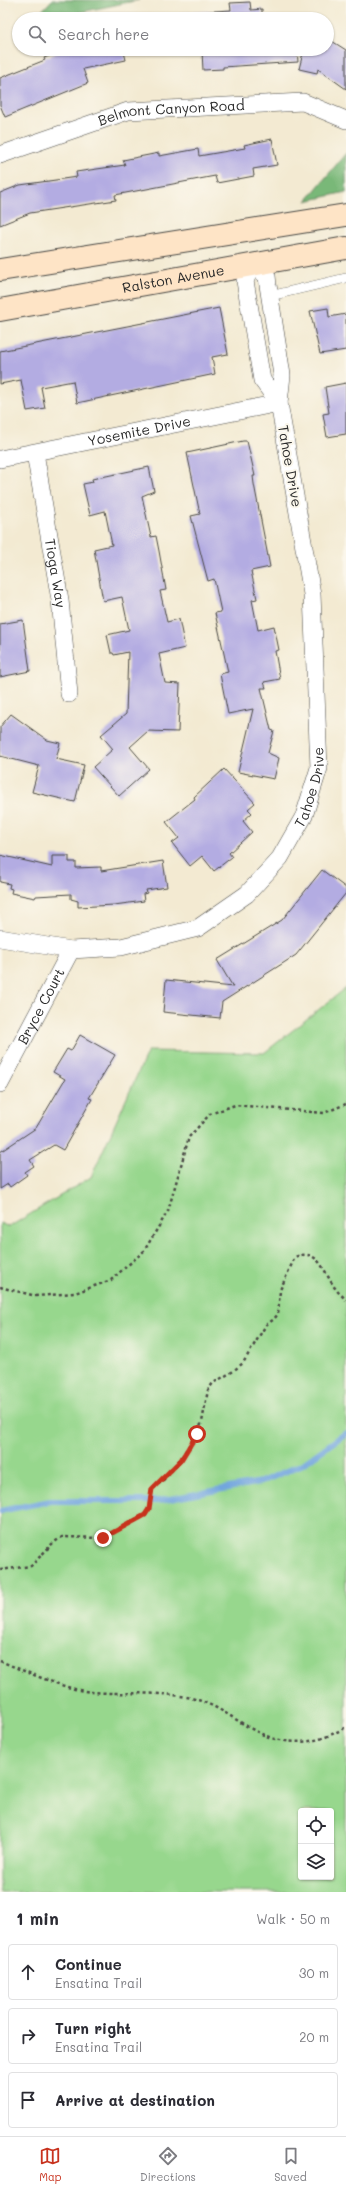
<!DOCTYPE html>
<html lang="en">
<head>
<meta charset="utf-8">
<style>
  :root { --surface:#fff; --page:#f2f2f3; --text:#2b2b33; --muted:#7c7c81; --line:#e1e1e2; --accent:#c8321e }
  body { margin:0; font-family:Mali,sans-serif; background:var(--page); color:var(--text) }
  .controls { position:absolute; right:12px; bottom:12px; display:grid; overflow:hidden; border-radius:4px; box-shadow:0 1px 3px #0004 }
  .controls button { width:36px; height:36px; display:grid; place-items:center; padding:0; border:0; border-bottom:1px solid var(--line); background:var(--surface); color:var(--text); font:20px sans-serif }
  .stop { position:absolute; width:12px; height:12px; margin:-9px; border:3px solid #c8321e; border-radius:50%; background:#fff }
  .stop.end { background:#c8321e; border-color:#fff; box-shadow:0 1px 4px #0008 }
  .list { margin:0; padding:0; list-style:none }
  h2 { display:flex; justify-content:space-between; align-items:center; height:52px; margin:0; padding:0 16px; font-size:17px }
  h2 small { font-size:13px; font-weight:400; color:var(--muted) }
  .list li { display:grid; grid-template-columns:26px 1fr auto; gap:12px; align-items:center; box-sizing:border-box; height:56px; margin:0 8px 8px; padding:0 8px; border:1px solid var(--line); border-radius:4px }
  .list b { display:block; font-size:15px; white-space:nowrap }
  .list p { margin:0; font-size:13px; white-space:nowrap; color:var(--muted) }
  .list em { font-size:13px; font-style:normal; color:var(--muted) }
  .icon { flex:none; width:22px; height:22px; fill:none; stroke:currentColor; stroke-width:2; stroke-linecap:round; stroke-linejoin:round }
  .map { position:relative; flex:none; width:346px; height:1892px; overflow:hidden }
  .search { position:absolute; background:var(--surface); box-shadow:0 1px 3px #0004; left:12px; right:12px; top:12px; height:44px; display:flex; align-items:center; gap:10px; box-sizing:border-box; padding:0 14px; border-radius:22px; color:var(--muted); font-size:15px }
  .sheet { height:244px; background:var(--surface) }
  nav { display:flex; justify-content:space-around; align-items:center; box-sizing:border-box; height:56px; border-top:1px solid var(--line); background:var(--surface); font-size:11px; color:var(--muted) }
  nav a { display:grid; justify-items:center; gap:2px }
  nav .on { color:var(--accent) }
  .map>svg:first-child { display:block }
</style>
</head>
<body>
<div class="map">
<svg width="346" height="1892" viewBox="0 0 346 1892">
  <rect width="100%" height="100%" fill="#fbf7ec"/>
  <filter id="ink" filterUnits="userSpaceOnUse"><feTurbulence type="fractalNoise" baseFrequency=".025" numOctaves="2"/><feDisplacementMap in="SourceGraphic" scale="8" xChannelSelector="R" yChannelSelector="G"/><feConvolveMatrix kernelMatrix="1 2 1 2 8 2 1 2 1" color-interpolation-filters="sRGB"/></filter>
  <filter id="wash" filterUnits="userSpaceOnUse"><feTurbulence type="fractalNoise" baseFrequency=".012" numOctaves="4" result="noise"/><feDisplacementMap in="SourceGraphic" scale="16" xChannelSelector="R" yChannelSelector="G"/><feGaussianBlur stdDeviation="0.9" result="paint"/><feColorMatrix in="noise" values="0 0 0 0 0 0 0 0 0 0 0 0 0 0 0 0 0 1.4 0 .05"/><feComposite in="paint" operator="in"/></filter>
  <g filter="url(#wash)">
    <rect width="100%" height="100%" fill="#f3ead2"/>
    <!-- green -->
    <path fill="#97d78d" stroke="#61815c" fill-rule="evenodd" d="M346,988V1892H0V1223L9,1227L91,1177L148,1051L264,1053ZM301,1811H331V1877H301Z"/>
    <!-- forest -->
    <g fill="#79b878" stroke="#527252">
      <path d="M52,0H139L48,19H34Z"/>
      <path d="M346,153V192L306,201Z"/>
    </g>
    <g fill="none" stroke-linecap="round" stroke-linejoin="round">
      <!-- stream -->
      <path stroke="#72a6de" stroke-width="6" d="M0,1511L50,1501H159L261,1482L303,1464L346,1433"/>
    </g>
    <g id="blocks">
      <!-- building -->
      <g fill="#b3ace2">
        <path d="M250,2L251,10L262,9V19H182V13L231,10L230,3Z"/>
        <path d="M327,38L346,50V89L318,69L317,73L299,69L304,49H327Z"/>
        <path d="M67,49H140L124,52L126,60L83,69L88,83L5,117L0,105V78L45,60L44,58Z"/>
        <path d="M184,49H297L298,62L223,67V69L203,70L202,51L184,52Z"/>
        <path d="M272,139L277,165L253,169L254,176L217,183L215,176L115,195L116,200L30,213L0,225V193L20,185L77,177L76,172L125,165L123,160L159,153V156L198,149L199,156L245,148L244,145Z"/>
        <path d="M219,308L228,354L212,357L215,374L77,403L73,381L41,387L45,408L27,411L21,380L0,384V351Z"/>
        <path d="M328,308L329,317L346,314V350L320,354L310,311Z"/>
        <path d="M346,383V434L327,437L323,414L329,413L325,387Z"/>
        <path d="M243,441H247L255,476H253L254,484L270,567L251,571L257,599L252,600L258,630L274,626L279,650L275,651L280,679L264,682L266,688H261L271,730L274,731L268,753L279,758L274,779L238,772L253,709L228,714L220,674L228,672L215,613L221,612L214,579L208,581L191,516L200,514L187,453Z"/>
        <path d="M149,467L154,491L142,496L151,537L156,536L159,551L166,590L160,591L167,622L179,619L185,648L159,654L165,683L180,684L178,732L148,731L130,747L149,769L119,796L93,767L113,749L101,735L126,714L128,652L114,655L113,653H111L107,635L129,630L122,597L103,601L94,549L112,545L105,511L90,515L83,484L93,482L92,479Z"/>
        <path d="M23,620L30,671L0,677V624Z"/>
        <path d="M11,714L47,740L60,743L56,759L84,765L75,802L32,792L39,766L0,756V727Z"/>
        <path d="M224,769L255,803L248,809L252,813L243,821L252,832L229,853L232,857L214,871L202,856L190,866L172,843L179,838L166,822L195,799L194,797Z"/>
        <path d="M0,855L52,867V856H69V862H76V868L101,867V871L163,861L167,887L146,890L147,893L143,894L144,901L114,905L78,907V901L71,899V894L36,896L35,898L11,893L12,889L9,888L10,884L0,882Z"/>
        <path d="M322,870L346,888V893L296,955L222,1002L220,1018L163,1012L166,980L233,987L217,960L282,920Z"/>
        <path d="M80,1035L115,1055L89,1098L92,1099L63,1150L54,1145L30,1160L34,1166L25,1172L27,1175L10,1187L8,1184L0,1189V1152L36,1128L65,1079L53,1072L67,1049L71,1051Z"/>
      </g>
    </g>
  </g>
  <g filter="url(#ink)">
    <use href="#blocks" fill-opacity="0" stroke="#494844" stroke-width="1"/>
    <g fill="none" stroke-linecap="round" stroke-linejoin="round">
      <!-- service casing -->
      <g stroke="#494844" stroke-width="10">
        <path id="service" d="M270,296L346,278"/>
      </g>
      <!-- minor casing -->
      <g stroke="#494844" stroke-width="18">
        <g id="minor">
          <path id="s1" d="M0,155L128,111L303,102L346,120"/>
          <path id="s2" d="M35,453L60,600L69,694"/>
          <path id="s3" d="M0,459L279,403"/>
          <path id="s4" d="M0,938L71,950L121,947L198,928L247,894L280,858L304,816L319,768L312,594L279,403L282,375L268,285L267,276L252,265L245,281L262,380L279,403"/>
          <path id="s5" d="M0,1084L71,950"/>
        </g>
      </g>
      <!-- secondary casing -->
      <g stroke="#494844" stroke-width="24">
        <g id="secondary">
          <path d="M0,270L346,215"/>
          <path id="s6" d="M0,310L346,248"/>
        </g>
      </g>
      <!-- path -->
      <g stroke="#494844" stroke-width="2.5" stroke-dasharray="3 3" stroke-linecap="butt">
        <path d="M0,1287L36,1296L75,1293L111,1280L144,1251L168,1211L189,1137L210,1114L235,1105L324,1113L346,1104"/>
        <path d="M0,1570L31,1566L53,1543L62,1537L103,1538L145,1515L149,1509L152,1489L164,1479L181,1459L197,1434L202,1422L208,1390L213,1383L232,1372L243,1363L266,1325L274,1319L278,1314L280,1290L295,1257C319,1247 324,1273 335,1288C338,1293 343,1296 346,1300"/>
        <path d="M0,1661C25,1671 66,1690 92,1692C124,1695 172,1690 201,1701C230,1711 255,1738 286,1741C310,1744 325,1739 346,1727"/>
      </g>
      <!-- service -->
      <use href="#service" stroke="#fff" stroke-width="9"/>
      <!-- minor -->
      <use href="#minor" stroke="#fff" stroke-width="17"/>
      <!-- secondary -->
      <use href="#secondary" stroke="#fee4c6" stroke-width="22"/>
    </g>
  </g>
  <g fill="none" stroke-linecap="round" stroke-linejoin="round" filter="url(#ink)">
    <!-- route -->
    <path stroke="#c8321e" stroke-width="5" d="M103,1538L145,1515L149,1509L152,1489L181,1460L197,1434"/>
  </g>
  <g text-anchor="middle" stroke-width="4" stroke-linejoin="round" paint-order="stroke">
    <!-- street labels -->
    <g font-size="14" fill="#2b2b2b" stroke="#fbf7ec">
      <text dy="5" stroke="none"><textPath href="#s1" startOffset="178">Belmont Canyon Road</textPath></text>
      <text dy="5" stroke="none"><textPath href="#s6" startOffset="176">Ralston Avenue</textPath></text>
      <text dy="5" stroke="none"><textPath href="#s3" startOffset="142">Yosemite Drive</textPath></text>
      <text transform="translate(290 466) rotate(80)" y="5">Tahoe Drive</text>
      <text dy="5" stroke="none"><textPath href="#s2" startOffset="122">Tioga Way</textPath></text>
      <text dy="5" stroke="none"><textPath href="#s4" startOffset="388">Tahoe Drive</textPath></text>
      <text dy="5" stroke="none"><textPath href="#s5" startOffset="88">Bryce Court</textPath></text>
    </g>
  </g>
</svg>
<div class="controls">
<button><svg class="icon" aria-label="locate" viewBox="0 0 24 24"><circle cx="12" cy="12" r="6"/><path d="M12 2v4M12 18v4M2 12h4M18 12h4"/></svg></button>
<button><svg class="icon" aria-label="layers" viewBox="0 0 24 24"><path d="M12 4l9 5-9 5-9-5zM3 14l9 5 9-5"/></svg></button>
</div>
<div class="stop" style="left:197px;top:1434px"></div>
<div class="stop end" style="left:103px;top:1538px"></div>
<div class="search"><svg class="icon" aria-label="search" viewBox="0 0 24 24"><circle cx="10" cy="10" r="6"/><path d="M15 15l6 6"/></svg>Search here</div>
</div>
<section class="sheet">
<h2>1 min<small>Walk · 50 m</small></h2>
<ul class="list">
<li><svg class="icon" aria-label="ahead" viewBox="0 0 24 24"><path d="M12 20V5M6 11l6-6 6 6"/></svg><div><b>Continue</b><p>Ensatina Trail</p></div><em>30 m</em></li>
<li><svg class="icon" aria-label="right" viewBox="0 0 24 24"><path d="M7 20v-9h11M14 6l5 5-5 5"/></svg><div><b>Turn right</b><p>Ensatina Trail</p></div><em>20 m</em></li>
<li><svg class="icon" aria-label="arrive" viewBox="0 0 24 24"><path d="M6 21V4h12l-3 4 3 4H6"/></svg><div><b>Arrive at destination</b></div></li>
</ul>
</section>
<nav>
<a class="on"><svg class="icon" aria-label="map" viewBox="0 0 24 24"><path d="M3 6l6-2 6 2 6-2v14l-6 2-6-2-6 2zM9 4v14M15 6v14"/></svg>Map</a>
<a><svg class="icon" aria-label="directions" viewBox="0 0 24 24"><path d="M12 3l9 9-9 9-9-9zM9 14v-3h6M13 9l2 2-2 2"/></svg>Directions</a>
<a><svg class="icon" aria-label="saved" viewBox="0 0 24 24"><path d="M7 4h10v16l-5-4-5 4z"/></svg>Saved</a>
</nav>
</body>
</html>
